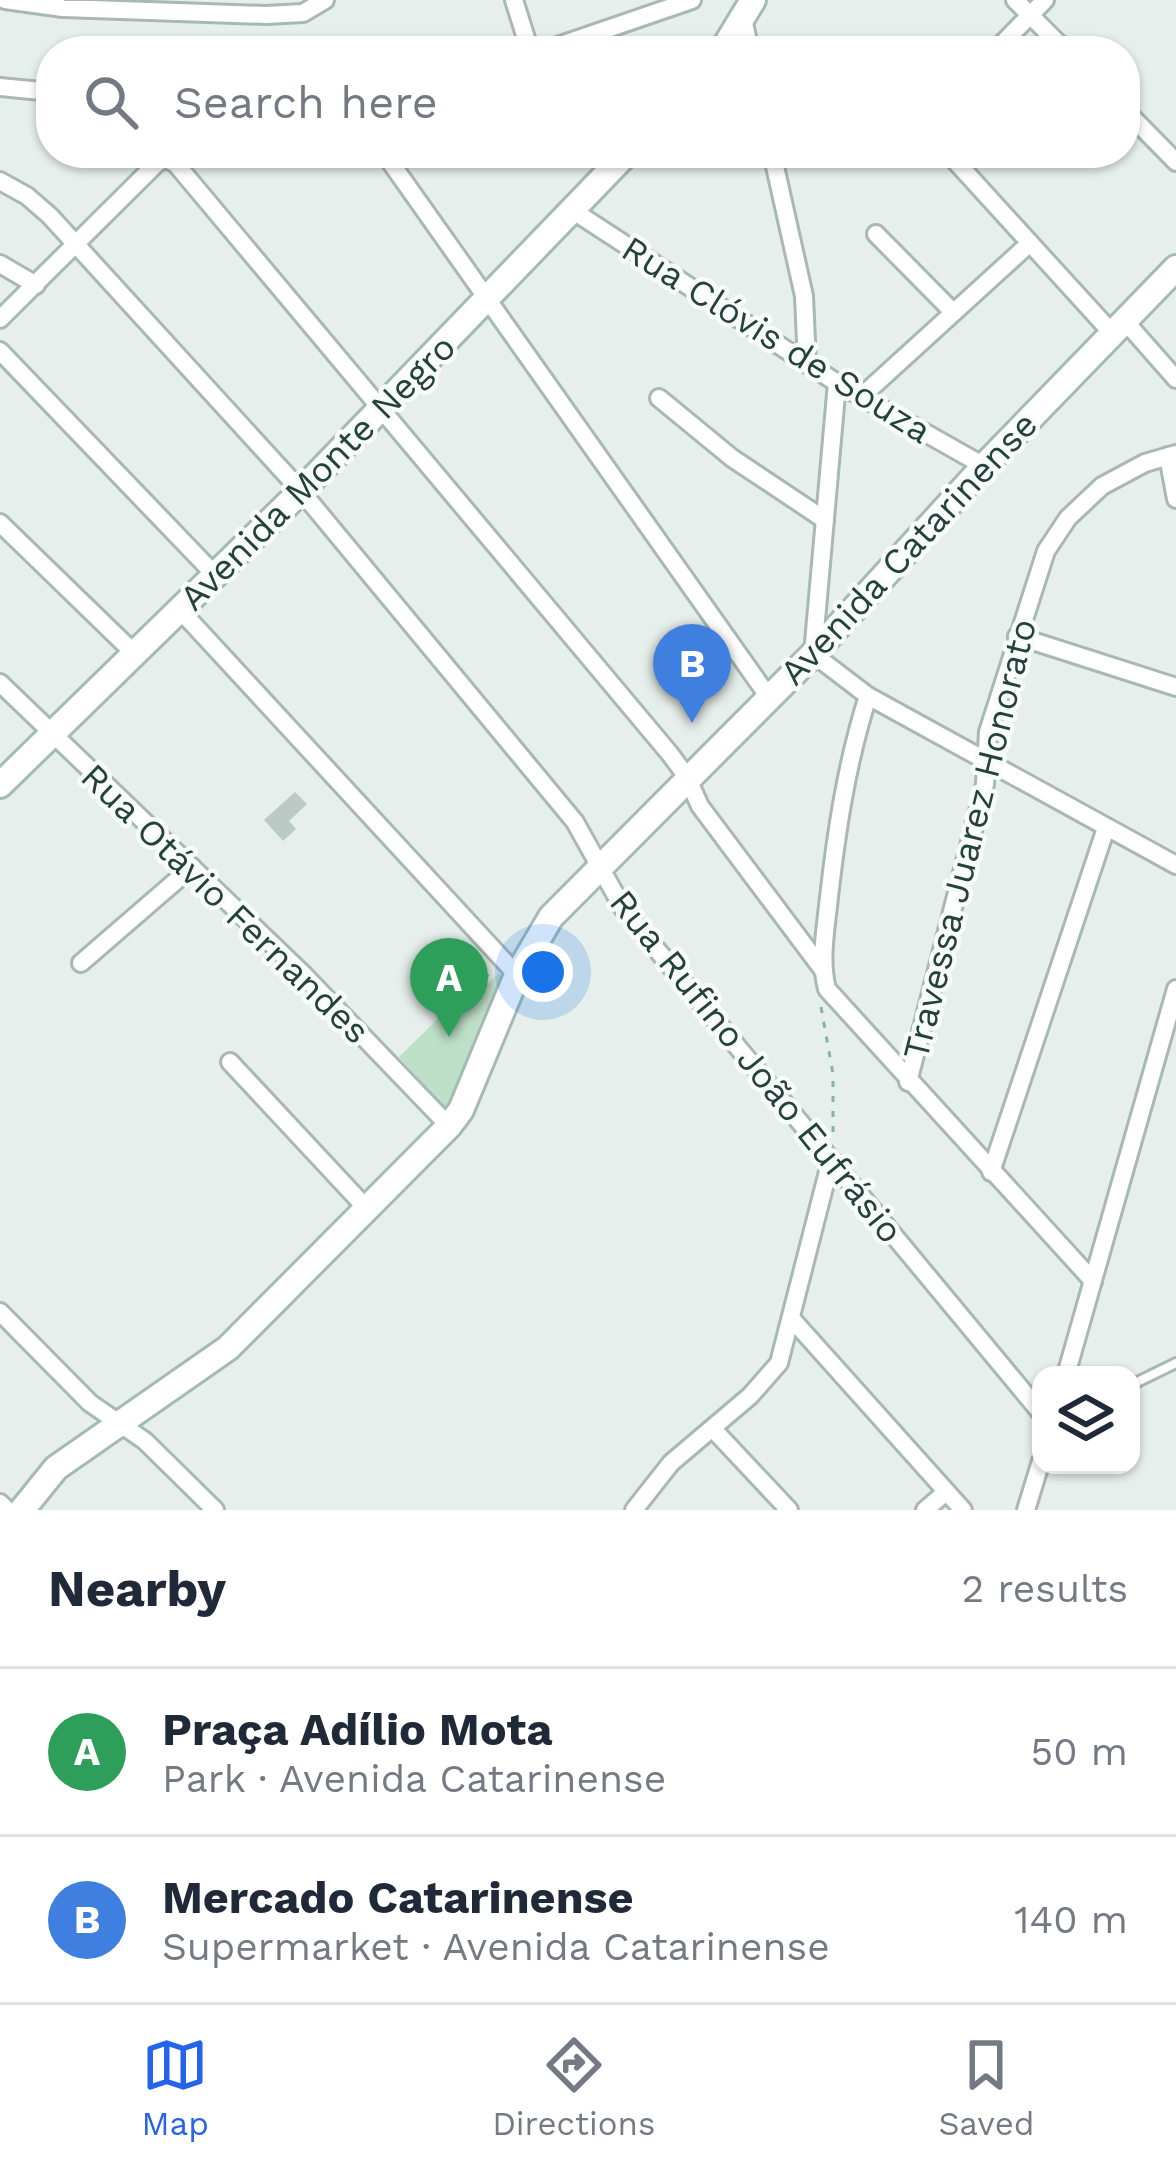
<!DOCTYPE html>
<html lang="en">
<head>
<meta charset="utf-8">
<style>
  :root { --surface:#fff; --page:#f2f2f3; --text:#1f2937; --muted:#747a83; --line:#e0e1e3; --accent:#2563eb }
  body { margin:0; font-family:"Work Sans",sans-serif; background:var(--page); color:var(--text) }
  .controls { position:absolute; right:36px; bottom:36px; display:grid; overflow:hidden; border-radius:24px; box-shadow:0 3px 9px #0004 }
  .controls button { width:108px; height:108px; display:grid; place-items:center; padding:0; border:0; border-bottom:3px solid var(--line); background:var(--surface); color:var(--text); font:60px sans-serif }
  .you { position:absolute; left:543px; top:972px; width:42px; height:42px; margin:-30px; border:9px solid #fff; border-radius:50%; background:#1a73e8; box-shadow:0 0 0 18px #1a73e833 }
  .badge { display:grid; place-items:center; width:78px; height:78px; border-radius:50%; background:var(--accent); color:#fff; font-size:39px; font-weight:700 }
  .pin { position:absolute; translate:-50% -99px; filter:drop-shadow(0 3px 6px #0008) }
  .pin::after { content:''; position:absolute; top:63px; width:42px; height:36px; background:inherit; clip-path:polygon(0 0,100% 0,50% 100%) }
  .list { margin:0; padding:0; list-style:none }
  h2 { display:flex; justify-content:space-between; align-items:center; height:156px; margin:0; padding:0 48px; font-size:51px }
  h2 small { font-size:39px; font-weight:400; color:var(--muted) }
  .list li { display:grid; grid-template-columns:78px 1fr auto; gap:36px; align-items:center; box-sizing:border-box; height:168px; padding:0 48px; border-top:3px solid var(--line) }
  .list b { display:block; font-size:45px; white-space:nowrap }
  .list p { margin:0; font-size:39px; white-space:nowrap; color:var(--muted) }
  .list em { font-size:39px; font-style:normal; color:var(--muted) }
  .icon { flex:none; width:66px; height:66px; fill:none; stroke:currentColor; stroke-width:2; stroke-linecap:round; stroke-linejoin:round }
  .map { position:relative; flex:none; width:1176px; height:1510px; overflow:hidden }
  .search { position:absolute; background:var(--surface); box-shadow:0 3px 9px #0004; left:36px; right:36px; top:36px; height:132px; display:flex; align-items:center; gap:30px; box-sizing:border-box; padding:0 42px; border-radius:48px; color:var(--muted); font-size:45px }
  .sheet { height:492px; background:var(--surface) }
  nav { display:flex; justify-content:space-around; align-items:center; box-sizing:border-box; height:168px; border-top:3px solid var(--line); background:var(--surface); font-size:33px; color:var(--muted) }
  nav a { display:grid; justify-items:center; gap:6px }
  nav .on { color:var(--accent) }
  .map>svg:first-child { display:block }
</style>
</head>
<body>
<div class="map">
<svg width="1176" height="1510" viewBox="0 0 1176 1510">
  <rect width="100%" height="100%" fill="#e6efeb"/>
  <!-- green -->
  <path fill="#bfe0c8" d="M499,973L503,979L453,1102L446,1110L399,1057L447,1010L454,1016Z"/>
  <!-- building -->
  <path fill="#bbcac4" d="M295,792L307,804L289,821L296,829L283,841L264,820Z"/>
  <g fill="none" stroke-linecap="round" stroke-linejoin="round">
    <!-- lane casing -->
    <g stroke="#a8b8b2" stroke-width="14">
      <path id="lane" d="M1131,1385L1176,1363"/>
    </g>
    <!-- street casing -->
    <g stroke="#a8b8b2" stroke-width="22">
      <g id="street">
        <path d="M5,0L63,8L266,15L303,13L325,0"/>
        <path d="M514,0L530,51"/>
        <path d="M1015,0L1066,51"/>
        <path d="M743,18L750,51"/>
        <path d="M543,51L692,0"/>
        <path d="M995,51L1045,0"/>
        <path d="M0,87L51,92"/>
        <path d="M1125,110L1176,162"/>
        <path d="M384,153L768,696"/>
        <path d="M772,153L804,296L807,364"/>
        <path d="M948,153L1112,333"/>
        <path d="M307,157L331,153"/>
        <path d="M0,181L27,196L50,216L301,491L575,822L624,910L1041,1413"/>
        <path d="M572,210L837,383L984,466"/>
        <path d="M876,234L953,312"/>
        <path d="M0,264L36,285"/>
        <path d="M0,319L158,162L167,159L176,164L670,754L687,777L700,806L823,970"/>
        <path d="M1124,320L1176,379"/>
        <path d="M0,351L216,576"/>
        <path d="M837,383L813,654L868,696L1176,865"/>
        <path d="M862,396L1030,243"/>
        <path d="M659,398L732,458L825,520"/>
        <path d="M1168,456L1176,499"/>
        <path d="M0,523L136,655"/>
        <path d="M181,611L517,975"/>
        <path d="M1017,636L1176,687"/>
        <path d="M0,683L304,975L449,1126"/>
        <path d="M868,696C846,765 836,834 828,906C825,933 820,962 827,989L1093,1281"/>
        <path d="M81,963L192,867"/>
        <path d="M230,1062L368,1210"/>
        <path d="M908,1082L985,784L988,732L1046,551L1068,518L1102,486L1145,463L1176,454"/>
        <path d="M991,1172L1106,828"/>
        <path d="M0,1312L90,1403L145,1441L215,1510"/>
        <path d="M791,1318L963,1510"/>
        <path d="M1066,1375L1176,989"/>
        <path d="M713,1429L789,1510"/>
        <path d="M0,1503L7,1510"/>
        <path d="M634,1510L671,1463L750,1396L779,1363L831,1160"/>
        <path d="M925,1510L946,1492"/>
        <path d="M1026,1510L1041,1461"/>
      </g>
    </g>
    <!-- secondary casing -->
    <g stroke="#a4bbb3" stroke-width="30">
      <g id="secondary">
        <path d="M722,51L753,0"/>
        <path d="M0,785L301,491L627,153"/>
        <path d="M22,1510L56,1468L228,1348L449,1126L461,1110L517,975L551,917L813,654L984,466L1176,268"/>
      </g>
    </g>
    <!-- path -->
    <g stroke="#86b3a5" stroke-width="3" stroke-dasharray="6 9" stroke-linecap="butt">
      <path d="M462,999L493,970"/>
      <path d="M821,1007L833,1074V1134"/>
    </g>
    <!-- lane -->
    <use href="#lane" stroke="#fff" stroke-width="8"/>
    <!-- street -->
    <use href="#street" stroke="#fff" stroke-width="16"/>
    <!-- secondary -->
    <use href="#secondary" stroke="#fff" stroke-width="24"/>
  </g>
  <g text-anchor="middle" stroke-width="9" stroke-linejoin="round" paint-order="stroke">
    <!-- street labels -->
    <g font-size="36" fill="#24423a" stroke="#f7fbf9">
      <text transform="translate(777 339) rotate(32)" y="13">Rua Clóvis de Souza</text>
      <text transform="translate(317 472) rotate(-45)" y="13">Avenida Monte Negro</text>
      <text transform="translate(908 548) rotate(-47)" y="13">Avenida Catarinense</text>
      <text transform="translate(969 839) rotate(-76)" y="13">Travessa Juarez Honorato</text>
      <text transform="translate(226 903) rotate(44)" y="13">Rua Otávio Fernandes</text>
      <text transform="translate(757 1066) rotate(51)" y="13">Rua Rufino João Eufrásio</text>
    </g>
  </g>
</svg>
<div class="controls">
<button><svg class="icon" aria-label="layers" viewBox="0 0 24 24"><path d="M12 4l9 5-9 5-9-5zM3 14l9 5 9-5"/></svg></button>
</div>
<div class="you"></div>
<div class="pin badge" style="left:449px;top:1037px;background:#2e9e5b">A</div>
<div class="pin badge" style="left:692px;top:723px;background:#3f7fe0">B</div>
<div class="search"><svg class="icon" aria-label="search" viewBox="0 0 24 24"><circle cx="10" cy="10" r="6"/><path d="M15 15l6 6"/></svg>Search here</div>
</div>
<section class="sheet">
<h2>Nearby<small>2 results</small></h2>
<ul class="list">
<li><span class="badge" style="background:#2e9e5b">A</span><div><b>Praça Adílio Mota</b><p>Park · Avenida Catarinense</p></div><em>50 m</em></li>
<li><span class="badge" style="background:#3f7fe0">B</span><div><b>Mercado Catarinense</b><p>Supermarket · Avenida Catarinense</p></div><em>140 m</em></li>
</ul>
</section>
<nav>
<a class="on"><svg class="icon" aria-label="map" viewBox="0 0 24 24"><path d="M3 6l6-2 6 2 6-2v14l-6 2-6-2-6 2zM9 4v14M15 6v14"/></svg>Map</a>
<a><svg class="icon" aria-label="directions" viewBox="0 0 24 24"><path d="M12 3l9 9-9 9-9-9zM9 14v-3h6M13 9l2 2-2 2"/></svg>Directions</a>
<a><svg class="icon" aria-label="saved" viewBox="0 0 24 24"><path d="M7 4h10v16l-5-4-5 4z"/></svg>Saved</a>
</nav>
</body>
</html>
